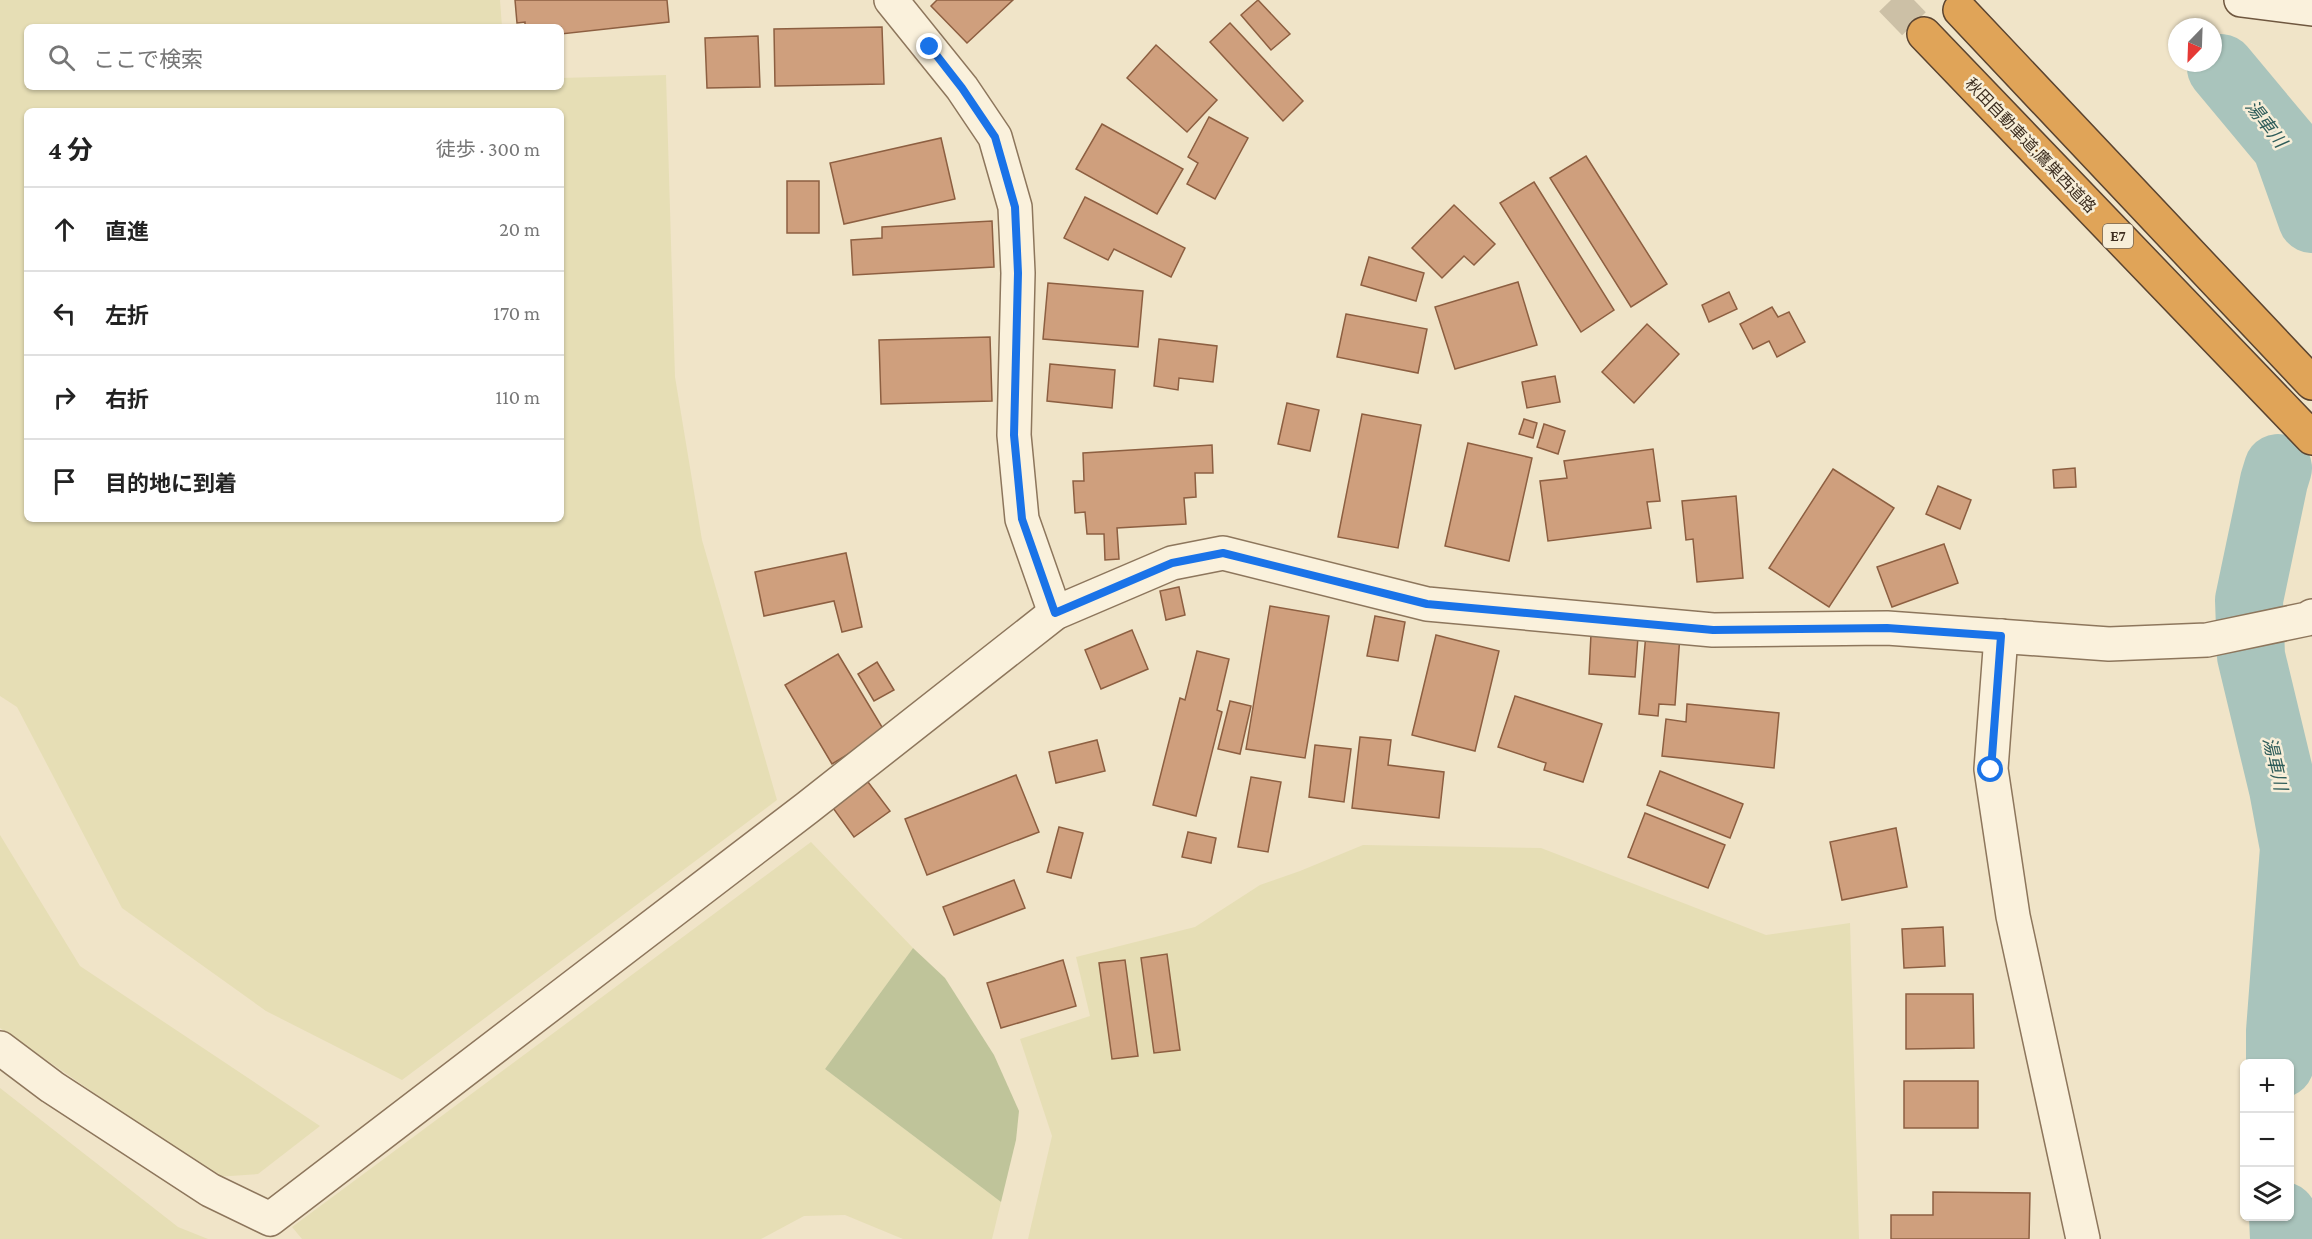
<!DOCTYPE html>
<html lang="ja">
<head>
<meta charset="utf-8">
<style>
  :root { --surface:#fff; --page:#f2f2f2; --text:#222; --muted:#767676; --line:#e0e0e0 }
  body { margin:0; font-family:"Crimson Pro","Noto Sans JP",serif; background:var(--page); color:var(--text) }
  .controls { position:absolute; right:18px; bottom:18px; display:grid; overflow:hidden; border-radius:9px; box-shadow:0 2px 4px #0004 }
  .controls button { width:54px; height:54px; display:grid; place-items:center; padding:0; border:0; border-bottom:2px solid var(--line); background:var(--surface); color:var(--text); font:30px sans-serif }
  .compass { position:absolute; left:2168px; top:18px; width:54px; height:54px; border-radius:50%; background:var(--surface); box-shadow:0 2px 4px #0004; rotate:203deg }
  .stop { position:absolute; width:18px; height:18px; margin:-14px; border:4px solid #1a73e8; border-radius:50%; background:#fff }
  .stop.end { background:#1a73e8; border-color:#fff; box-shadow:0 2px 6px #0008 }
  .list { margin:0; padding:0; list-style:none }
  h2 { display:flex; justify-content:space-between; align-items:center; height:78px; margin:0; padding:0 24px; font-size:26px }
  h2 small { font-size:20px; font-weight:400; color:var(--muted) }
  .list li { display:grid; grid-template-columns:39px 1fr auto; gap:18px; align-items:center; box-sizing:border-box; height:84px; padding:0 24px; border-top:2px solid var(--line) }
  .list b { display:block; font-size:22px; white-space:nowrap }
  .list em { font-size:20px; font-style:normal; color:var(--muted) }
  .icon { flex:none; width:33px; height:33px; fill:none; stroke:currentColor; stroke-width:2; stroke-linecap:round; stroke-linejoin:round }
  .map { position:relative; flex:none; width:2312px; height:1239px; overflow:hidden }
  .search { position:absolute; background:var(--surface); box-shadow:0 2px 4px #0004; left:24px; top:24px; width:540px; height:66px; display:flex; align-items:center; gap:15px; box-sizing:border-box; padding:0 21px; border-radius:9px; color:var(--muted); font-size:22px }
  .panel { position:absolute; background:var(--surface); box-shadow:0 2px 4px #0004; left:24px; top:108px; width:540px; height:414px; border-radius:9px }
  .map>svg:first-child { display:block }
</style>
</head>
<body>
<div class="map">
<svg width="2312" height="1239" viewBox="0 0 2312 1239">
  <rect width="100%" height="100%" fill="#f0e4c8"/>
  <!-- farmland -->
  <g fill="#e6deb5" fill-rule="evenodd">
    <path d="M0,0H500L502,27H27V87H561V78L666,75L675,377L702,540L777,800L402,1080L266,1011L122,908L17,707L0,696ZM27,111H561V519H27Z"/>
    <path d="M0,835L80,966L320,1126L258,1174L216,1177L0,1028Z"/>
    <path d="M811,842L913,948L825,1069L1001,1202L992,1239H903L845,1215L804,1216L761,1239H302L292,1227Z"/>
    <path d="M1363,845L1541,848L1766,935L1850,923L1859,1239H1028L1052,1136L1020,1039L1090,1016L1076,957L1195,927L1260,885L1300,871Z"/>
    <path d="M0,1088L178,1227L208,1239H0Z"/>
  </g>
  <!-- cemetery -->
  <path fill="#bfc49a" d="M913,948L945,978L994,1055L1019,1111L1016,1140L1001,1202L825,1069Z"/>
  <g fill="none" stroke-linecap="round" stroke-linejoin="round">
    <!-- river -->
    <g stroke="#a9c4bc" stroke-width="68">
      <path d="M2221,68L2286,146L2312,219"/>
      <path d="M2278,468L2274,481L2249,600L2251,656L2283,789L2294,848L2280,1031V1064"/>
      <path d="M2283,1216L2284,1239"/>
    </g>
  </g>
  <!-- building -->
  <g fill="#cf9f7d" stroke="#8d5f41" stroke-width="1.5">
    <path d="M515,0H667L669,22L561,34V27H525V22L517,23Z"/>
    <path d="M937,0H1013L967,43L931,6Z"/>
    <path d="M1258,0L1290,34L1271,50L1241,15Z"/>
    <path d="M1230,23L1303,101L1283,121L1210,42Z"/>
    <path d="M882,27L884,84L775,86L774,29Z"/>
    <path d="M758,36L760,87L707,88L705,38Z"/>
    <path d="M1156,45L1217,100L1187,132L1127,78Z"/>
    <path d="M1209,117L1248,138L1215,199L1187,184L1198,163L1188,157Z"/>
    <path d="M1102,124L1183,169L1157,214L1076,169Z"/>
    <path d="M941,138L955,199L844,224L830,163Z"/>
    <path d="M1586,156L1667,284L1631,307L1550,178Z"/>
    <rect x="787" y="181" width="32" height="52"/>
    <path d="M1534,182L1614,310L1581,332L1500,203Z"/>
    <path d="M1085,197L1185,248L1171,277L1114,249L1108,260L1064,238Z"/>
    <path d="M1454,205L1495,244L1474,265L1464,256L1442,278L1412,248Z"/>
    <path d="M992,221L994,267L853,275L851,240L882,238V227Z"/>
    <path d="M1369,257L1424,273L1416,301L1361,285Z"/>
    <path d="M1518,282L1537,345L1455,369L1435,307Z"/>
    <path d="M1048,283L1143,291L1138,347L1043,339Z"/>
    <path d="M1729,292L1737,309L1709,322L1702,305Z"/>
    <path d="M1772,307L1778,317L1789,312L1805,342L1777,357L1769,341L1753,349L1740,324Z"/>
    <path d="M1346,314L1427,329L1418,373L1337,357Z"/>
    <path d="M1647,324L1679,354L1634,403L1602,372Z"/>
    <path d="M990,337L992,401L881,404L879,340Z"/>
    <path d="M1159,339L1217,346L1213,382L1179,378L1178,390L1154,386Z"/>
    <path d="M1050,364L1115,370L1112,408L1047,401Z"/>
    <path d="M1555,376L1560,402L1527,408L1522,382Z"/>
    <path d="M1287,403L1319,410L1310,451L1278,444Z"/>
    <path d="M1362,414L1421,425L1398,548L1338,537Z"/>
    <path d="M1524,419L1537,423L1533,438L1519,434Z"/>
    <path d="M1544,424L1565,431L1558,454L1537,447Z"/>
    <path d="M1468,443L1532,458L1509,561L1445,546Z"/>
    <path d="M1212,445L1213,473H1195L1196,497L1184,498L1186,524L1117,528L1119,559L1105,560L1104,534H1087L1085,512L1075,513L1073,481H1084L1083,453Z"/>
    <path d="M1653,449L1660,501L1647,502L1651,528L1548,541L1540,481L1567,478L1564,461Z"/>
    <path d="M2075,468L2076,487L2054,488L2053,470Z"/>
    <path d="M1833,469L1894,508L1829,607L1769,568Z"/>
    <path d="M1938,486L1971,500L1960,529L1926,514Z"/>
    <path d="M1736,496L1743,578L1697,582L1693,539L1686,540L1682,501Z"/>
    <path d="M1944,544L1958,583L1892,607L1877,567Z"/>
    <path d="M846,553L862,627L842,632L834,601L764,616L755,572Z"/>
    <path d="M1179,587L1185,615L1166,620L1160,591Z"/>
    <path d="M1270,606L1329,616L1305,758L1246,749Z"/>
    <path d="M1375,616L1405,622L1398,661L1367,656Z"/>
    <path d="M1132,630L1148,669L1101,689L1085,650Z"/>
    <path d="M1646,633L1680,635L1675,705L1659,704L1658,716L1639,714Z"/>
    <path d="M1591,634L1638,637L1635,677L1589,674Z"/>
    <path d="M1436,635L1499,651L1475,751L1412,735Z"/>
    <path d="M1197,651L1229,659L1217,710L1222,712L1196,816L1153,805L1180,698L1185,700Z"/>
    <path d="M838,654L885,732L832,764L785,685Z"/>
    <path d="M877,662L894,690L874,701L858,674Z"/>
    <path d="M1515,696L1602,724L1583,782L1544,770L1546,763L1498,747Z"/>
    <path d="M1230,701L1251,706L1240,754L1218,749Z"/>
    <path d="M1687,704L1779,713L1774,768L1662,756L1666,719L1686,722Z"/>
    <path d="M1360,737L1391,740L1388,765L1444,772L1439,818L1352,808Z"/>
    <path d="M1097,740L1105,771L1056,783L1049,752Z"/>
    <path d="M1315,745L1351,749L1344,802L1309,797Z"/>
    <path d="M1660,771L1743,804L1730,838L1647,805Z"/>
    <path d="M1016,775L1039,832L927,875L905,819Z"/>
    <path d="M1251,777L1281,782L1268,852L1238,847Z"/>
    <path d="M868,782L890,811L854,837L833,808Z"/>
    <path d="M1645,813L1725,845L1708,888L1628,857Z"/>
    <path d="M1059,827L1083,833L1071,878L1047,872Z"/>
    <path d="M1896,828L1907,887L1842,900L1830,842Z"/>
    <path d="M1188,832L1216,838L1211,863L1182,857Z"/>
    <path d="M1014,880L1025,908L954,935L943,907Z"/>
    <path d="M1943,927L1945,966L1904,968L1902,929Z"/>
    <path d="M1167,954L1180,1050L1154,1053L1141,958Z"/>
    <path d="M1063,960L1076,1006L1001,1028L987,983Z"/>
    <path d="M1125,960L1138,1056L1112,1059L1099,963Z"/>
    <path d="M1906,994H1973L1974,1048L1906,1049Z"/>
    <rect x="1904" y="1081" width="74" height="47"/>
    <path d="M1933,1192L2030,1193L2029,1239H1891V1215H1933Z"/>
  </g>
  <g fill="none" stroke-linecap="round" stroke-linejoin="round">
    <!-- motorway-tunnel -->
    <path stroke="#ccc0a6" stroke-width="33" stroke-dasharray="33 16" stroke-linecap="butt" d="M1891,0L1924,34"/>
    <!-- minor casing -->
    <g stroke="#8d765c" stroke-width="36">
      <g id="minor">
        <path d="M891,0L962,88L995,137L1015,207L1018,273L1014,435L1022,519L1055,613"/>
        <path d="M2001,636L1991,769L2013,916L2083,1239"/>
        <path d="M0,1048L52,1087L210,1190L270,1219L807,808L1055,613L1172,563L1223,553L1427,604L1713,630L1887,628L2109,644L2207,640L2307,619L2312,616"/>
      </g>
    </g>
    <!-- secondary casing -->
    <g stroke="#6f573f" stroke-width="36">
      <path id="secondary" d="M2241,0L2312,9"/>
    </g>
    <!-- motorway casing -->
    <g stroke="#5b4430" stroke-width="36">
      <g id="motorway">
        <path d="M1960,10L2312,383"/>
        <path d="M1924,34L2312,438"/>
      </g>
    </g>
    <!-- minor -->
    <use href="#minor" stroke="#faf1dc" stroke-width="33"/>
    <!-- secondary -->
    <use href="#secondary" stroke="#faf1dc" stroke-width="33"/>
    <!-- motorway -->
    <use href="#motorway" stroke="#e0a458" stroke-width="33"/>
  </g>
  <g fill="none" stroke-linecap="round" stroke-linejoin="round">
    <!-- route -->
    <path stroke="#1a73e8" stroke-width="8" d="M930,47L962,88L995,137L1015,207L1018,273L1014,435L1022,519L1055,613L1172,563L1223,553L1427,604L1713,630L1887,628L2001,636L1991,770"/>
  </g>
  <g text-anchor="middle" stroke-width="5" stroke-linejoin="round" paint-order="stroke">
    <!-- shield labels -->
    <rect fill="#f7eed8" stroke="#756857" stroke-width="1.5" x="2103" y="224" width="30" height="24" rx="4.5"/>
    <g font-size="15" font-weight="bold" fill="#3d2e20">
      <text x="2118" y="241">E7</text>
    </g>
    <!-- street labels -->
    <g font-size="16" fill="#3d2e20" stroke="#f7eed8">
      <text transform="translate(2031 145) rotate(46)" y="6">秋田自動車道;鷹巣西道路</text>
    </g>
    <!-- water labels -->
    <g font-size="18" font-style="italic" fill="#2f5d5a" stroke="#f7eed8">
      <text transform="translate(2266 124) rotate(52)" y="6">湯車川</text>
      <text transform="translate(2275 764) rotate(77)" y="6">湯車川</text>
    </g>
  </g>
</svg>
<div class="controls">
<button>+</button>
<button>−</button>
<button><svg class="icon" aria-label="layers" viewBox="0 0 24 24"><path d="M12 4l9 5-9 5-9-5zM3 14l9 5 9-5"/></svg></button>
</div>
<svg class="compass" viewBox="-18 -18 36 36"><path d="M0-13l5 13h-10z" fill="#e53935"/><path d="M0 13l5-13h-10z" fill="#767676"/></svg>
<div class="stop" style="left:1991px;top:770px"></div>
<div class="stop end" style="left:930px;top:47px"></div>
<div class="search"><svg class="icon" aria-label="search" viewBox="0 0 24 24"><circle cx="10" cy="10" r="6"/><path d="M15 15l6 6"/></svg>ここで検索</div>
<section class="panel">
<h2>4 分<small>徒歩 · 300 m</small></h2>
<ul class="list">
<li><svg class="icon" aria-label="ahead" viewBox="0 0 24 24"><path d="M12 20V5M6 11l6-6 6 6"/></svg><div><b>直進</b></div><em>20 m</em></li>
<li><svg class="icon" aria-label="left" viewBox="0 0 24 24"><path d="M17 20v-9H6M10 6l-5 5 5 5"/></svg><div><b>左折</b></div><em>170 m</em></li>
<li><svg class="icon" aria-label="right" viewBox="0 0 24 24"><path d="M7 20v-9h11M14 6l5 5-5 5"/></svg><div><b>右折</b></div><em>110 m</em></li>
<li><svg class="icon" aria-label="arrive" viewBox="0 0 24 24"><path d="M6 21V4h12l-3 4 3 4H6"/></svg><div><b>目的地に到着</b></div></li>
</ul>
</section>
</div>
</body>
</html>
